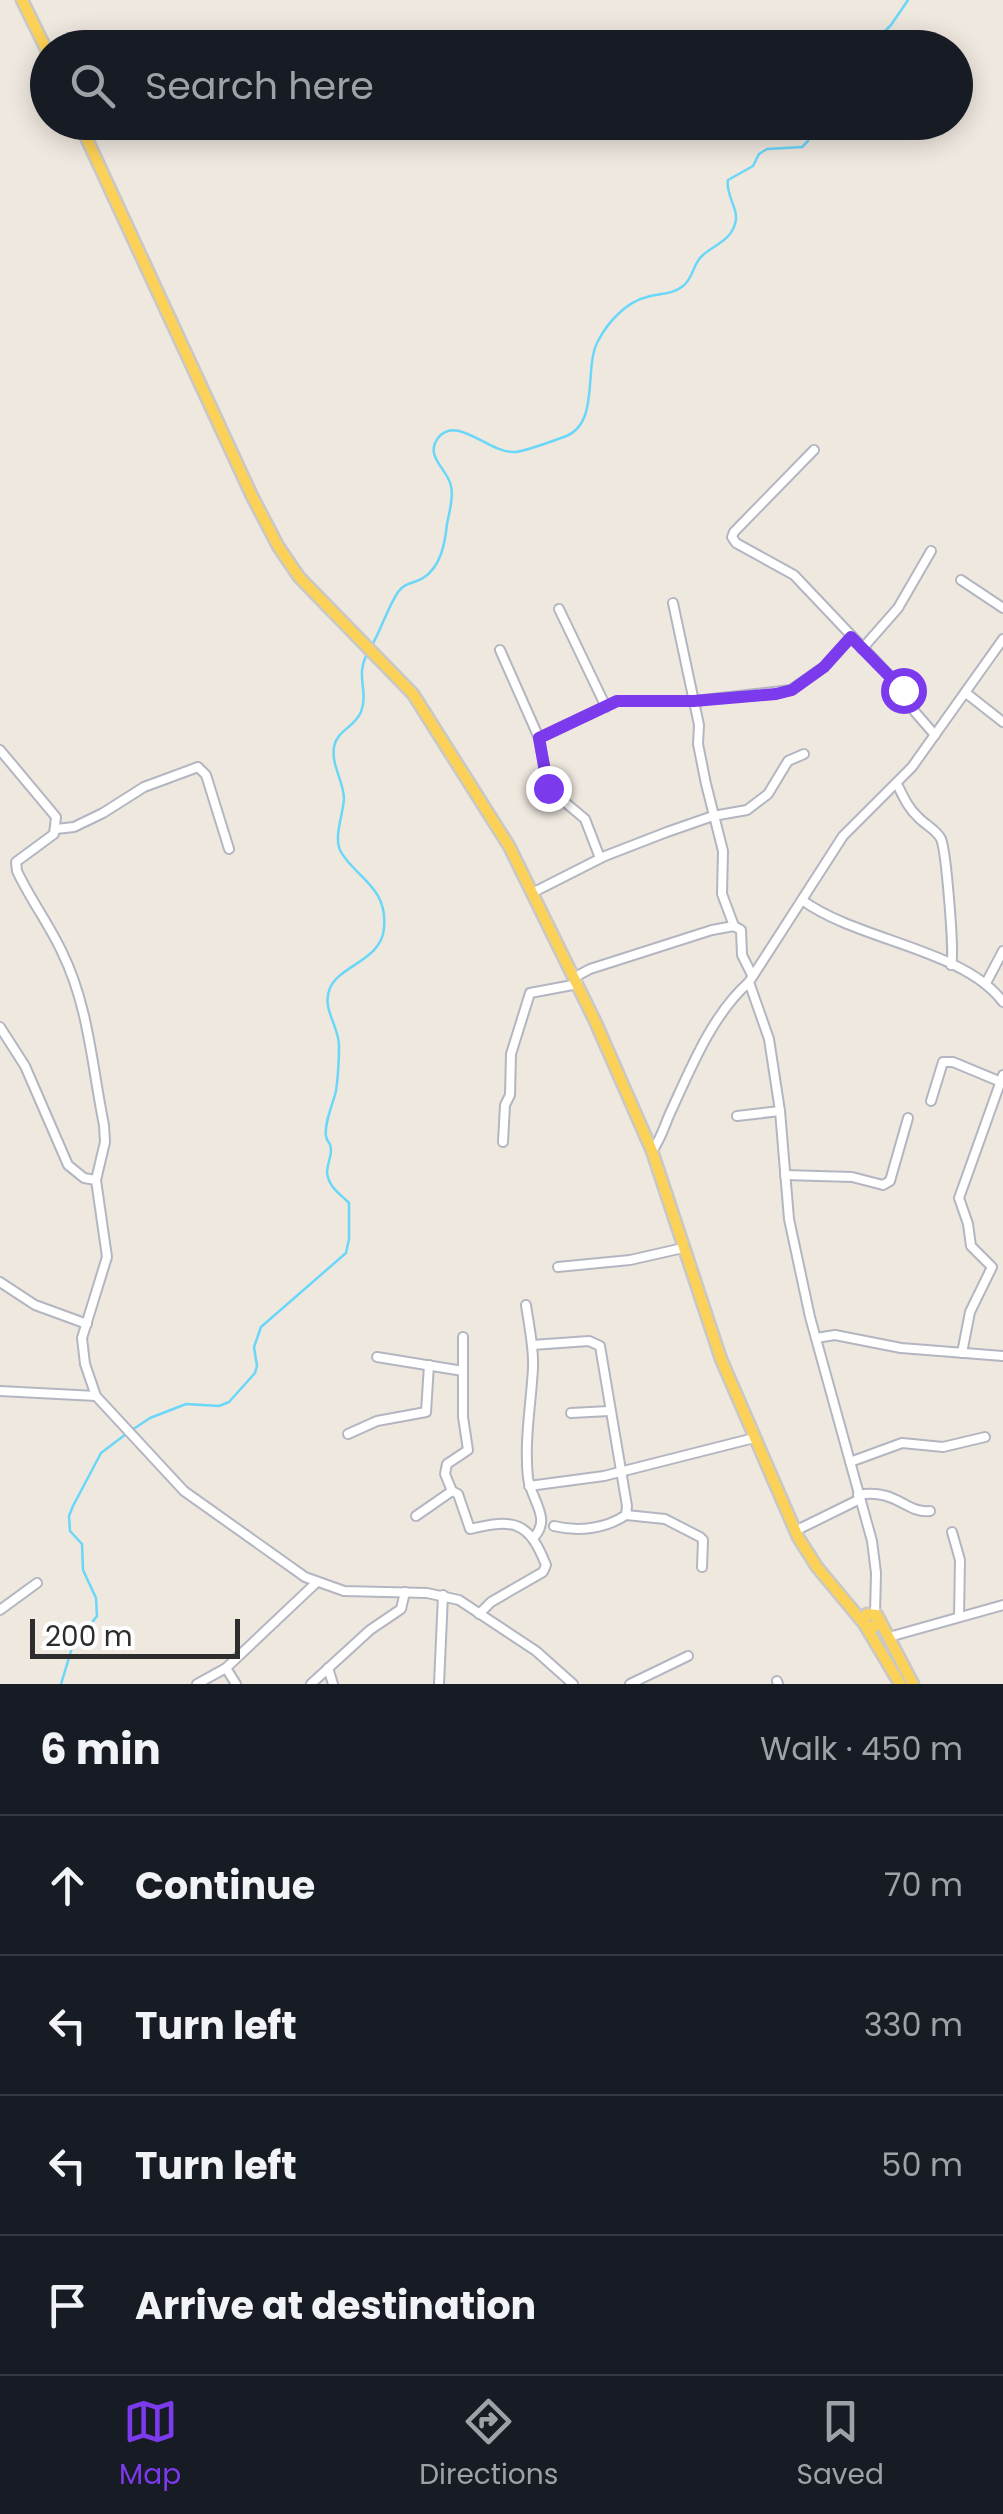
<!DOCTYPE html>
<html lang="en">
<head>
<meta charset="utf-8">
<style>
  :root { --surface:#171b24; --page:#242831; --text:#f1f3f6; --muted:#9ea1a6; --line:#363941; --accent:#7c3aed }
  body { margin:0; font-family:Poppins,sans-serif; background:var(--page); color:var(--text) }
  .scale { position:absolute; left:30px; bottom:25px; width:210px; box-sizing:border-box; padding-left:10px; border:5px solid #2d2d2d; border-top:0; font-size:28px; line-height:35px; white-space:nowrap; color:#2d2d2d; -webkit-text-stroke:8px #fff; paint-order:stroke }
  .stop { position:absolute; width:30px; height:30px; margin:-22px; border:8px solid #7c3aed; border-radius:50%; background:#fff }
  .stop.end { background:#7c3aed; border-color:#fff; box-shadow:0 2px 10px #0008 }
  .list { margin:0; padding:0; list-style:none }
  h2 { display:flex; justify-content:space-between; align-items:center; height:130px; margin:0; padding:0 40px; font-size:42px }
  h2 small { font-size:32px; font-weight:400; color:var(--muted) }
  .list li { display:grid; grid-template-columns:65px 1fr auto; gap:30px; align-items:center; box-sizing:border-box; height:140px; padding:0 40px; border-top:2px solid var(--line) }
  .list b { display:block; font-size:38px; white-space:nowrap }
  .list em { font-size:32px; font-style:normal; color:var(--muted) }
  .icon { flex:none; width:55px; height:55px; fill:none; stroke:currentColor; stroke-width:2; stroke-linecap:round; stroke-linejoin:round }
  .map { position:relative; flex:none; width:1003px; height:1684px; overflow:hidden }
  .search { position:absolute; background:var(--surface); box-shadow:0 5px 25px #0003; left:30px; right:30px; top:30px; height:110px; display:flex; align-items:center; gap:25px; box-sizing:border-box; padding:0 35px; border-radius:55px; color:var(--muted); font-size:38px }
  .sheet { height:690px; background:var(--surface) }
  nav { display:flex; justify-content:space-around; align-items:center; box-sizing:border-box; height:140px; border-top:2px solid var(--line); background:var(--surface); font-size:28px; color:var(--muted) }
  nav a { display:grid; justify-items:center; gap:5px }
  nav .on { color:var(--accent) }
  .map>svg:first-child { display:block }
</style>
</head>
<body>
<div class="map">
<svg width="1003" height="1684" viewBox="0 0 1003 1684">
  <rect width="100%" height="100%" fill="#efe8df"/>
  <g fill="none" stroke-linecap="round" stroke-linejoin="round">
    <!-- stream -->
    <g stroke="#6ad7f9" stroke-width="2.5">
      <path d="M868,48L891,25L908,0"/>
      <path d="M371,647C381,630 387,609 398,592C405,582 414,584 423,578C441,567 445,543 447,524C449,513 454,497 451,486C448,469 424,457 438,438C457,414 488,453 514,452C524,452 552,441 564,437C601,424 583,368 598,341C608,322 626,302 647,297C660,293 672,295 683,286C694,278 692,264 703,255C714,245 730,241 735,224C740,210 725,195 728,180L753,166L759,154L767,149L802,147L808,141L807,122"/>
      <path d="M132,1430L150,1418L186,1404L219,1406L229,1402L255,1373L257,1366L254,1347L261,1327L346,1253L349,1239V1203C339,1193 329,1187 327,1173C327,1165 331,1157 331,1150C330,1139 328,1146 326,1136C324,1123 333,1104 336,1091C338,1077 339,1061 339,1046C339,1025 321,1009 330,988C340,965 382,960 384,928C388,887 356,878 341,852C333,838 343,815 344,799C344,782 331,765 334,747C337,730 354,728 361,712C369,690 355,677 367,654"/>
      <path d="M61,1684L72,1648L97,1616L96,1598L83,1570L82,1544L70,1531L69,1516L73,1506L101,1453L126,1434"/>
    </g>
    <!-- minor casing -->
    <g stroke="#b3b6c1" stroke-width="12">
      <g id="minor">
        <path d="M814,450L734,532L732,537L736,543L794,575L903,690L915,712L935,735"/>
        <path d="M961,580L1003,608"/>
        <path d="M673,603L699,725L698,744L706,784L723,851L722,894L734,926"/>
        <path d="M559,609L606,707"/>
        <path d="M862,649L898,608L931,551"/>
        <path d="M500,650L539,738L548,788L585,819L600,858"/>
        <path d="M966,693L1003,722"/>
        <path d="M539,738L617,701H694L791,690L824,667L851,637"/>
        <path d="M0,750L56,817L54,834L16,862L17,871C30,899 49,924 62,952C89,1007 92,1067 104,1125L105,1142L96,1180L107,1257L82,1338L85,1364L96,1396L184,1491L305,1577L344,1591L427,1593L459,1600L536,1651L573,1684"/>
        <path d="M897,784C903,796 908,808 918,817C924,824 937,830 941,839C946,850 955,956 951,965"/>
        <path d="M56,829L74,827L103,813L144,787L198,767L206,775L229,849"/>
        <path d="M534,892L605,856L667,832L713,816L747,810L768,794L788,761L804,754"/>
        <path d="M802,900C858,941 964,949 1003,1002"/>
        <path d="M575,977L590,969L712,930L734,926L741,930L742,955L752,975"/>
        <path d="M986,983L1003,951"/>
        <path d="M0,1027L25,1066L68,1165L84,1178L96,1180"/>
        <path d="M931,1101L943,1062H953L1001,1082"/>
        <path d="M737,1116L780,1111"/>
        <path d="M503,1142L505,1105L510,1095L511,1054L530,993L578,984"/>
        <path d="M652,1151C662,1138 665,1123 672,1109C692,1065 713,1014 749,982"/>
        <path d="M785,1175L852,1177L883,1185L890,1181L908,1118"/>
        <path d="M558,1267L630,1260L683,1248"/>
        <path d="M0,1282L35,1305L87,1324"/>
        <path d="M526,1305C529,1326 534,1347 533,1368C531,1405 524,1441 528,1478C531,1499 551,1518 535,1536"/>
        <path d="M816,1338L835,1335L901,1348L1003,1356"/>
        <path d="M532,1345L589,1341L600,1346L627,1506L626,1515C605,1529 578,1532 554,1526"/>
        <path d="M962,1353L970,1312L992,1267L971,1246L968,1224L959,1198L1003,1075"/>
        <path d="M377,1357L463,1371"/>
        <path d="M0,1391L96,1396"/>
        <path d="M571,1413L609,1411"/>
        <path d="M348,1434L377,1421L426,1412L429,1365"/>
        <path d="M850,1462L902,1443L943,1447L985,1437"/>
        <path d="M529,1486L604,1476L754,1438"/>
        <path d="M452,1491L445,1474L447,1464L468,1450L463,1417V1337"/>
        <path d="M858,1495C897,1488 906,1514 930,1511"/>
        <path d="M626,1515L665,1519L700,1537L703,1540L702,1567"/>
        <path d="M416,1516L452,1491L458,1494L470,1529C515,1518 529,1522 546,1565L543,1572L491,1602L479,1614"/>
        <path d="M795,1531L860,1499"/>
        <path d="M952,1532L960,1560L959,1616"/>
        <path d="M0,1610L37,1583"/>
        <path d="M875,1614L876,1573L872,1541L810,1317L789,1219L780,1111L769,1039L749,982L843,836L912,767L1003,639"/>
        <path d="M889,1637L1003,1605"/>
        <path d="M226,1668L236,1684"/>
        <path d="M328,1668L333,1684"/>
        <path d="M777,1681L778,1684"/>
        <path d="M197,1684L226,1668L317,1582"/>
        <path d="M311,1684L370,1630L401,1609L405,1592"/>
        <path d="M439,1684L443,1595"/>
        <path d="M630,1684L688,1656"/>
      </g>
    </g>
    <!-- major casing -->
    <g stroke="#c8c8c8" stroke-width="15">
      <g id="major">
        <path d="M22,0L48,53"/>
        <path d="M79,122L252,496L278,546L299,577L413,694L509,846L595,1021L652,1151L721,1359L798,1537L817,1567L866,1626L873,1628L879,1620"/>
        <path d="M864,1621L867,1614L877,1615L913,1684"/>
        <path d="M866,1627L900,1684"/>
      </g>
    </g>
    <!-- minor -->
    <use href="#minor" stroke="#fff" stroke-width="8"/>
    <!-- major -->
    <use href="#major" stroke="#fcd157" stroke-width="10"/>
  </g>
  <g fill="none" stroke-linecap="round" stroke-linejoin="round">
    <!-- route -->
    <path stroke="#7c3aed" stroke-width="12" d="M548,788L539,738L617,701H694L776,694L792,690L824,667L851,637L903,690"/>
  </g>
</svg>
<div class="scale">200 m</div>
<div class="stop" style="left:903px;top:690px"></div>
<div class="stop end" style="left:548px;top:788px"></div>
<div class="search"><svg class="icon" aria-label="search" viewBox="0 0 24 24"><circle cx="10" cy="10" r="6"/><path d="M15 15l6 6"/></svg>Search here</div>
</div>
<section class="sheet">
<h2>6 min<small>Walk · 450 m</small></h2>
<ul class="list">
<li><svg class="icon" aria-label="ahead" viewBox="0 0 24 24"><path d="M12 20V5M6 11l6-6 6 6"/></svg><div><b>Continue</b></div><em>70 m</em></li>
<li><svg class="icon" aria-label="left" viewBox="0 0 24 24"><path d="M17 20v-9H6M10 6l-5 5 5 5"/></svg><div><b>Turn left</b></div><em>330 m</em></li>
<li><svg class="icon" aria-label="left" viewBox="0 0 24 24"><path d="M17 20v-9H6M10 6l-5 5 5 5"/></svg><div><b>Turn left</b></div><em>50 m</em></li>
<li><svg class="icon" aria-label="arrive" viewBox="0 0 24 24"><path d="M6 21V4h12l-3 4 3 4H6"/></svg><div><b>Arrive at destination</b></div></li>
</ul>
</section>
<nav>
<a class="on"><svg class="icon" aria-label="map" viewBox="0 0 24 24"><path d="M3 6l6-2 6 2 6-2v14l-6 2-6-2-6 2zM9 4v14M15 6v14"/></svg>Map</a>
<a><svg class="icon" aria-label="directions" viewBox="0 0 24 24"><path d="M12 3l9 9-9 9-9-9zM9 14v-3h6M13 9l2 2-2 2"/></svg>Directions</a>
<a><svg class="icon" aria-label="saved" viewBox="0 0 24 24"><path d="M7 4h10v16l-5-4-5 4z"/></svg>Saved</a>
</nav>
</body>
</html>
